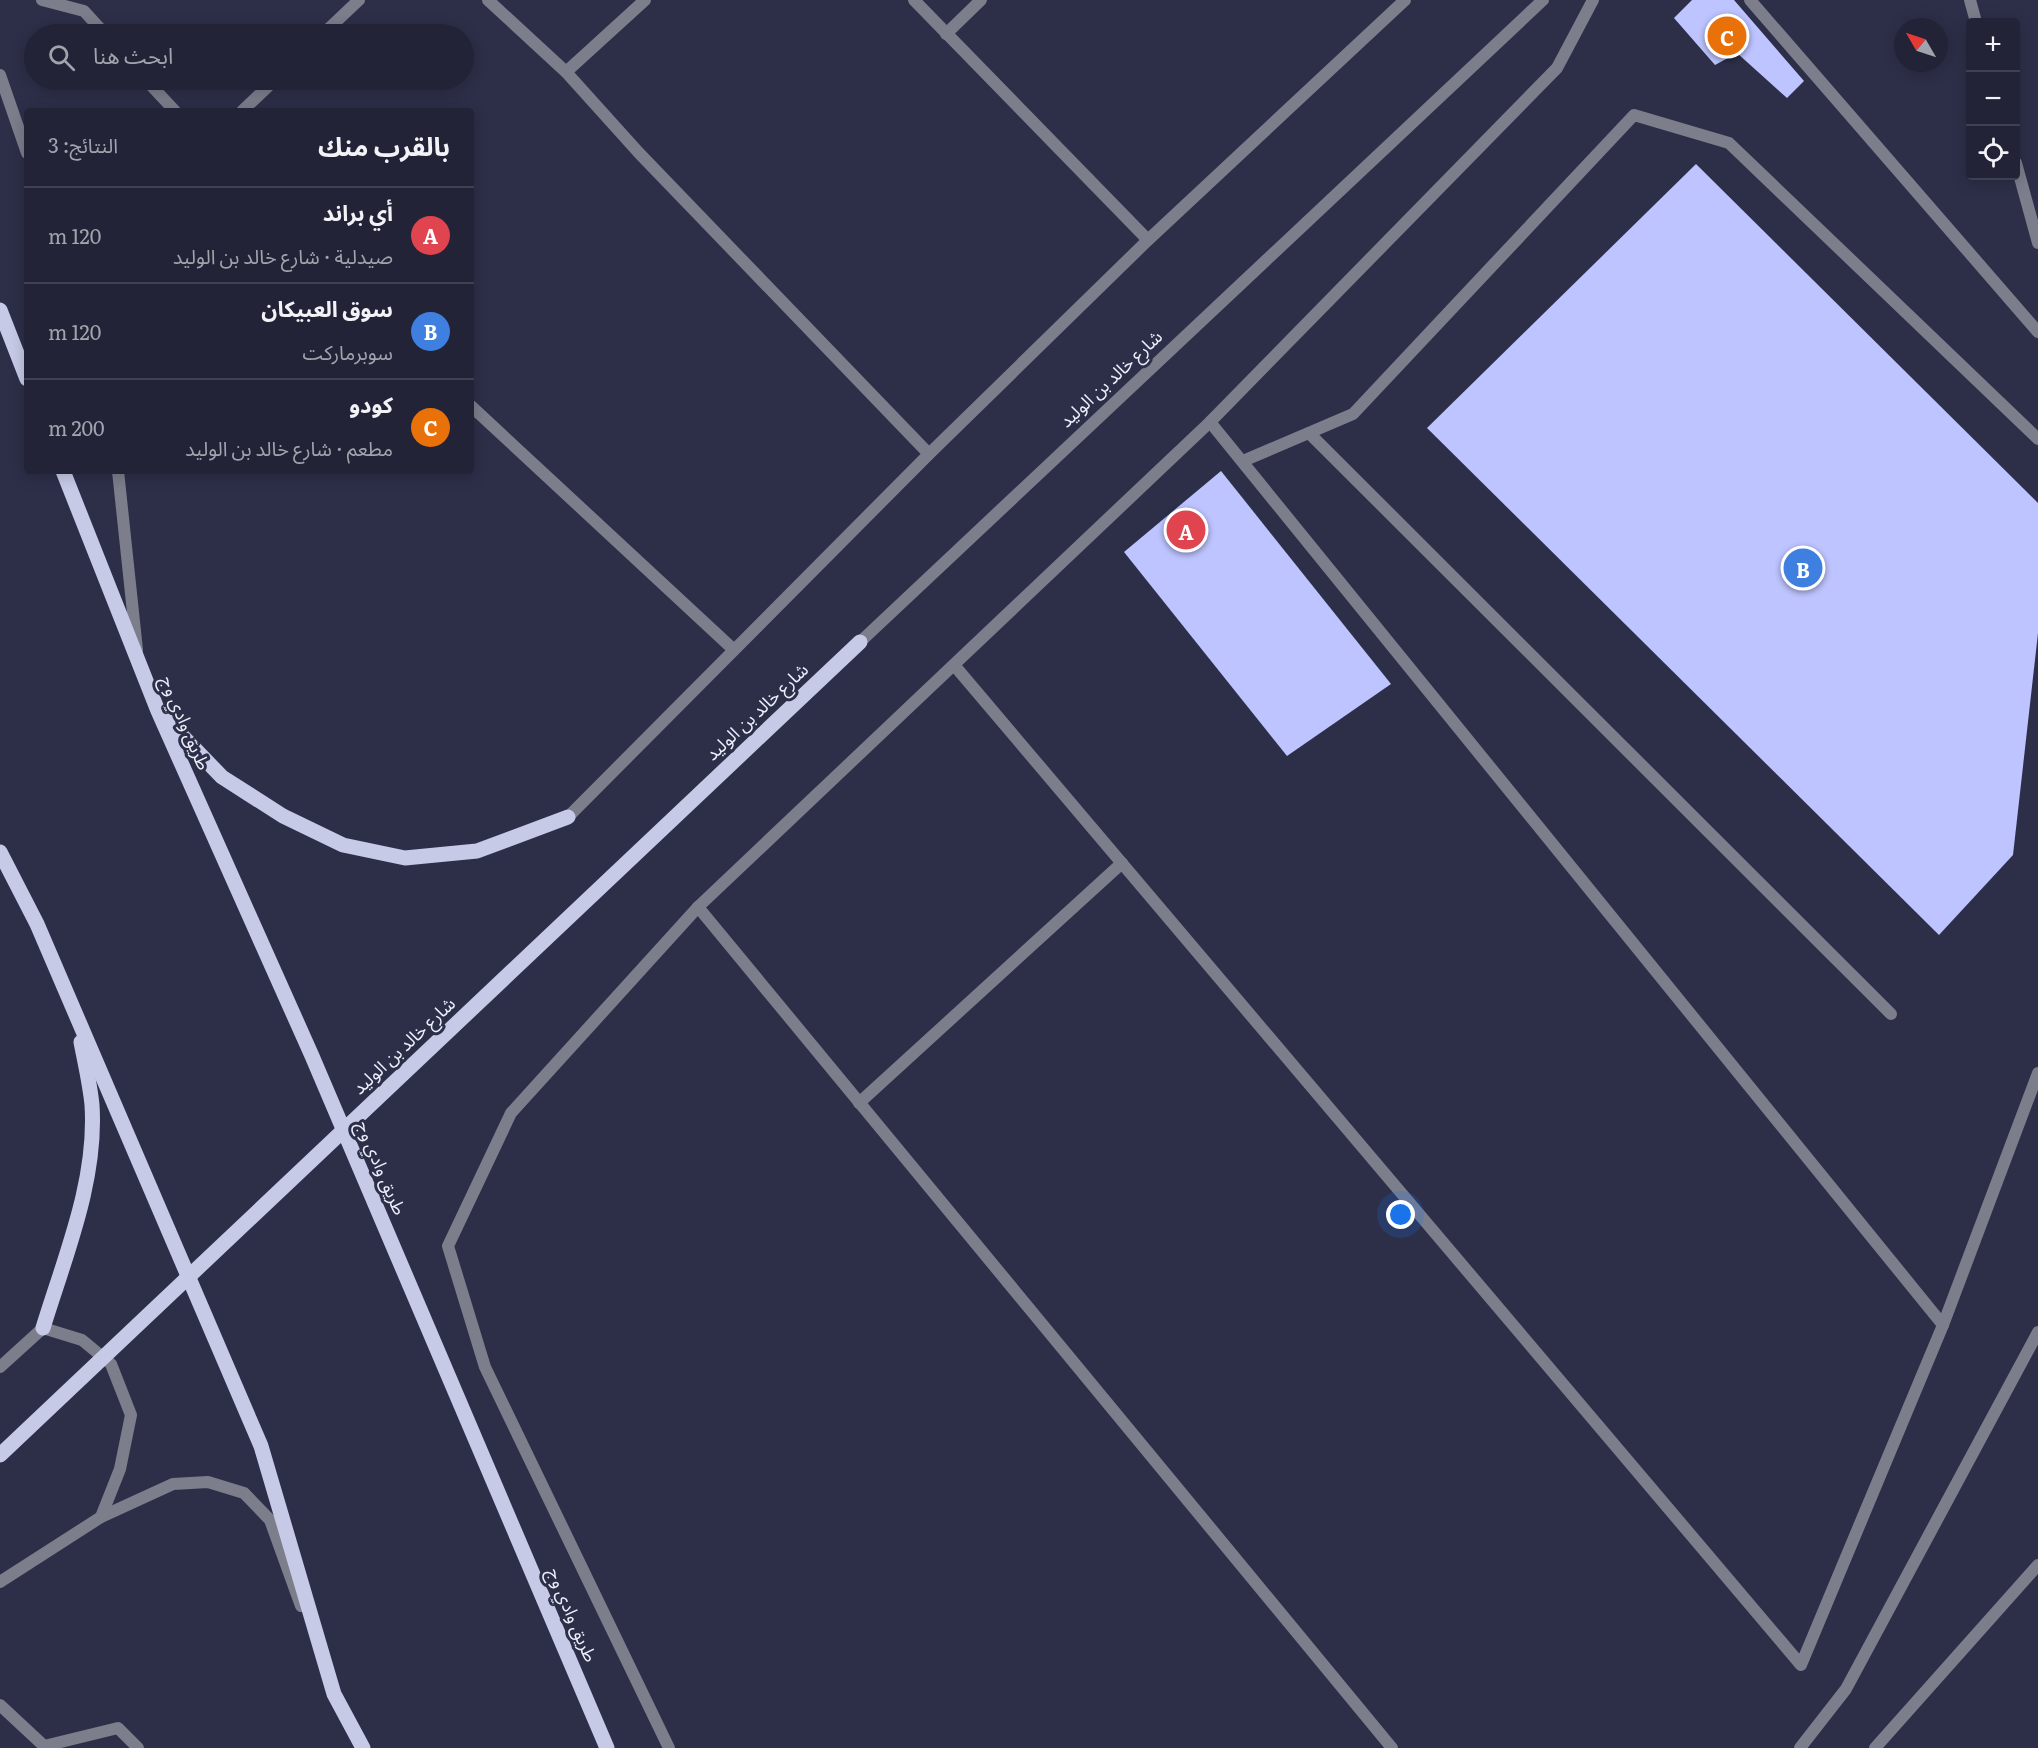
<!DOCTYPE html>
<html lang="ar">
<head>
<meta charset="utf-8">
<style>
  :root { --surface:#222337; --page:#2e2f42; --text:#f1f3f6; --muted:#a2a4ad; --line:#3f4052; --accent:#95b2f1 }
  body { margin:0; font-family:Literata,"Noto Sans Arabic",serif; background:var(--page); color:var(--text); direction:rtl }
  .controls { position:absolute; right:18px; top:18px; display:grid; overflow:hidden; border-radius:6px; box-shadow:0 3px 15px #0003 }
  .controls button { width:54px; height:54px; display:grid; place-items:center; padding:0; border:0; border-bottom:2px solid var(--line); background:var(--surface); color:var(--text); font:30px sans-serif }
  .compass { position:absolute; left:1894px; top:18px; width:54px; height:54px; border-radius:50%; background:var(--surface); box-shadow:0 3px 15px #0003; rotate:309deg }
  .you { position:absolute; left:1401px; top:1215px; width:21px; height:21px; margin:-15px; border:4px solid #fff; border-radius:50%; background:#1a73e8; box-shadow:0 0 0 9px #1a73e833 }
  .badge { display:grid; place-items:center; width:39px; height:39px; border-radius:50%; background:var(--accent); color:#fff; font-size:20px; font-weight:700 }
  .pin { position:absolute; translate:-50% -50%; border:3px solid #fff; box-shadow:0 2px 6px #0006 }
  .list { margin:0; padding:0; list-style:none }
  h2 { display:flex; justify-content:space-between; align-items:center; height:78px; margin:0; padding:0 24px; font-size:26px }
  h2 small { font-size:20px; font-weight:400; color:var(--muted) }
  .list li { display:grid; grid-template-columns:39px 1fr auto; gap:18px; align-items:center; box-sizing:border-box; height:96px; padding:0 24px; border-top:2px solid var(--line) }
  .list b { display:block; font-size:22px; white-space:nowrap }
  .list p { margin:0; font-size:20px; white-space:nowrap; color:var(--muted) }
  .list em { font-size:20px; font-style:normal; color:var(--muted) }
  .icon { flex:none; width:33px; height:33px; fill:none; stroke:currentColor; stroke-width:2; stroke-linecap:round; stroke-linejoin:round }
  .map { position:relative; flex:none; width:2038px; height:1748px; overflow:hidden; direction:ltr }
  .search { position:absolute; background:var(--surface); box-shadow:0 3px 15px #0003; left:24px; top:24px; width:450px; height:66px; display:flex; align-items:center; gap:15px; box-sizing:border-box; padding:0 21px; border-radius:33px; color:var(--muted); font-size:22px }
  .panel { position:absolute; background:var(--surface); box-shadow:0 3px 15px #0003; left:24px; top:108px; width:450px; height:366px; border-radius:6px; direction:rtl }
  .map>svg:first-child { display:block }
</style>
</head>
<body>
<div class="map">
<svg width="2038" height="1748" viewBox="0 0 2038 1748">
  <rect width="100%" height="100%" fill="#2d2f49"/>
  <!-- building -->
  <g fill="#bec4ff">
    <path d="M1692,0H1734L1804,81L1787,98L1737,53L1715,65L1674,18Z"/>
    <path d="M1696,164L2038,503V633L2013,855L1939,935L1427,428Z"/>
    <path d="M1221,471L1391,684L1287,756L1124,552Z"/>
  </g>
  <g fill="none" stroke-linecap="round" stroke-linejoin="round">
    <!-- minor -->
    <g stroke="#7c7e8c" stroke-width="12">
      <path d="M42,0L84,11L105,34"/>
      <path d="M488,0L566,72L639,153L929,454"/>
      <path d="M914,0L1148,240"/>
      <path d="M1750,0L2038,332"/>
      <path d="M1970,0L1976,22"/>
      <path d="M323,34L359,0"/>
      <path d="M946,34L981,0"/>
      <path d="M566,72L645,0"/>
      <path d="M0,75L27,153"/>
      <path d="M146,80L175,111"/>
      <path d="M242,111L275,80"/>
      <path d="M2016,163L2038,243"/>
      <path d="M471,406L734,650"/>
      <path d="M1210,422L1943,1325"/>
      <path d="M1309,433L1891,1014"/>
      <path d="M1243,461L1353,414L1634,115L1729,143L2038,439"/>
      <path d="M118,471L137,650"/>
      <path d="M954,665L1801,1665L1943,1325L2038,1073"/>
      <path d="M568,817L929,454L1148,240L1405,0"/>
      <path d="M698,907L1392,1748"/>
      <path d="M859,1103L1122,863"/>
      <path d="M0,1367L43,1328L82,1340L111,1364L131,1415L120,1469L101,1517"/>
      <path d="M0,1582L101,1517L173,1484L208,1482L244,1493L270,1520L301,1606"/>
      <path d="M0,1705L44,1746L118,1728L138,1748"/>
      <path d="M1800,1748L1846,1689L2038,1332"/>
      <path d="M1875,1748L2038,1565"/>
    </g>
    <!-- tertiary -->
    <g stroke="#7c7e8c" stroke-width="12">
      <path d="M860,642L1543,0"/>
      <path d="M669,1748L485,1367L448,1246L511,1113L698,907L1210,422L1557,68L1593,0"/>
    </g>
    <!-- primary -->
    <g stroke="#c7cae7" stroke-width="15">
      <path d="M0,310L27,379"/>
      <path d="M63,471L158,711L312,1056L607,1748"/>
      <path d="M166,719L222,777L283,816L343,845L405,858L477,851L568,817"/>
      <path d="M0,852L37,924L261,1446L334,1694L363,1748"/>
      <path d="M43,1328C65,1256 97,1181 92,1105C90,1084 85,1063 81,1042"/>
      <path d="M0,1455L860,642"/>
    </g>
  </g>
  <g text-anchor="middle" stroke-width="6" stroke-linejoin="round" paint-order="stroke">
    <!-- street labels -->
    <g font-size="18" fill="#edeffd" stroke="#2d2f49">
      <text transform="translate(1111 379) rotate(-43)" y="6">شارع خالد بن الوليد</text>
      <text transform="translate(757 712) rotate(-43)" y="6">شارع خالد بن الوليد</text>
      <text transform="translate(185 723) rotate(67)" y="6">طريق وادي وج</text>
      <text transform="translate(404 1046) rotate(-43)" y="6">شارع خالد بن الوليد</text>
      <text transform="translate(381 1168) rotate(67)" y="6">طريق وادي وج</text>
      <text transform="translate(572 1615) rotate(67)" y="6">طريق وادي وج</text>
    </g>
  </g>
</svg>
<div class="controls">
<button>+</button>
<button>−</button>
<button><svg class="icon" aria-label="locate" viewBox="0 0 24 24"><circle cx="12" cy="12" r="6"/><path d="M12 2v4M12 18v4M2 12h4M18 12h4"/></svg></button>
</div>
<svg class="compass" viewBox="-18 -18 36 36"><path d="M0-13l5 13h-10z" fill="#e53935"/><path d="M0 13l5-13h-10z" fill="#a2a4ad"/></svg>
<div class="you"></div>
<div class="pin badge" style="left:1186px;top:530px;background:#e0444e">A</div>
<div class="pin badge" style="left:1803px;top:568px;background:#3f7fe0">B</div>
<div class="pin badge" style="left:1727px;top:36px;background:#e8710a">C</div>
<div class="search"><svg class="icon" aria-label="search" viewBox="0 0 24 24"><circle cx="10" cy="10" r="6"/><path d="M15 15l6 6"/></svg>ابحث هنا</div>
<section class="panel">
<h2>بالقرب منك<small>النتائج: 3</small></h2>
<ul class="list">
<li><span class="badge" style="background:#e0444e">A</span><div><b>أي براند</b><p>صيدلية · شارع خالد بن الوليد</p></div><em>120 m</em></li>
<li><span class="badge" style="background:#3f7fe0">B</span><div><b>سوق العبيكان</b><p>سوبرماركت</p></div><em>120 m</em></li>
<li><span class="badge" style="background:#e8710a">C</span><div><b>كودو</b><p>مطعم · شارع خالد بن الوليد</p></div><em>200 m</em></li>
</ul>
</section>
</div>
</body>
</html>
